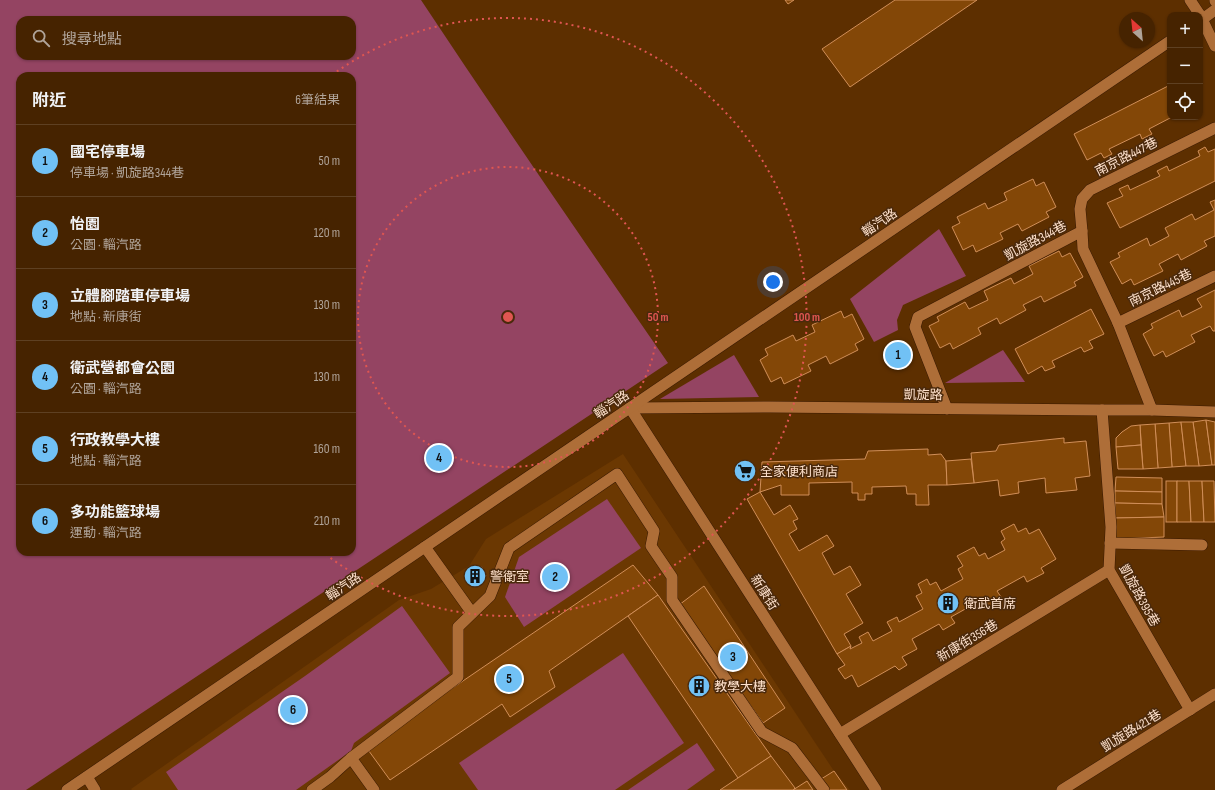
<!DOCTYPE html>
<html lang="zh-TW">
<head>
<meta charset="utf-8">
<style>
  :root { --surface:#462300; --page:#502f0f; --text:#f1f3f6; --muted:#b0a499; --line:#5e4022; --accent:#71c1f5 }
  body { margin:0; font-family:"Sofia Sans Condensed","Noto Sans TC",sans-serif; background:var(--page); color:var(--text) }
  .controls { position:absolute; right:12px; top:12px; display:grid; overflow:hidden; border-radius:8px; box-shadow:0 1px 3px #0004 }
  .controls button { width:36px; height:36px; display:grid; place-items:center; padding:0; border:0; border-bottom:1px solid var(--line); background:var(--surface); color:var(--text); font:20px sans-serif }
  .compass { position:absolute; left:1119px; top:12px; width:36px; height:36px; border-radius:50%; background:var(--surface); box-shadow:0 1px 3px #0004; rotate:333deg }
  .you { position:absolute; left:773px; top:282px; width:14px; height:14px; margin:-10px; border:3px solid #fff; border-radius:50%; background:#1a73e8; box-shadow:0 0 0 6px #1a73e833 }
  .badge { display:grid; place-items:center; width:26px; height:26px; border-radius:50%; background:var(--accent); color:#111; font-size:13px; font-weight:700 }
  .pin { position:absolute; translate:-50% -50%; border:2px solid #fff; box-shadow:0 1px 4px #0006 }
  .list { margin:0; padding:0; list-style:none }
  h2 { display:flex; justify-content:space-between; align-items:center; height:52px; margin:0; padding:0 16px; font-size:17px }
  h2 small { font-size:13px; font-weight:400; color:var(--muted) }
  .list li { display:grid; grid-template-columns:26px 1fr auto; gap:12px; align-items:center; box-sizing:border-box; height:72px; padding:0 16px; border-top:1px solid var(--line) }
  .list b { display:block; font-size:15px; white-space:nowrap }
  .list p { margin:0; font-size:13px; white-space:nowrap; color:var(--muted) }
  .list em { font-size:13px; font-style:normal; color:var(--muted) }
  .icon { flex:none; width:22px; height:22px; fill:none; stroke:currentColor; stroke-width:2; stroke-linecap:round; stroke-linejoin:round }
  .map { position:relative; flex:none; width:1215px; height:790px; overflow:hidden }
  .search { position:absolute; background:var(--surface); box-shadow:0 1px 3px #0004; left:16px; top:16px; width:340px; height:44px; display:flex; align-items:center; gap:10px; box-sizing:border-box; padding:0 14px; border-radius:12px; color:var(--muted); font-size:15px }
  .panel { position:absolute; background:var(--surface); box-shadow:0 1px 3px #0004; left:16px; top:72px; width:340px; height:484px; border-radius:12px }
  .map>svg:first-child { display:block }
</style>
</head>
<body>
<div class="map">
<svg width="1215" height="790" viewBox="0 0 1215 790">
  <rect width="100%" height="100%" fill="#5d2f00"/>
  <!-- built -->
  <path fill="#6b3802" d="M623,454L834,771L850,790H132L131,789L399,600L431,589L469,566L486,539Z"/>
  <!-- green -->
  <g fill="#944462" fill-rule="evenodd">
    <path d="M0,0H421C502,122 585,243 668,363L26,790H0ZM20,20H352V56H20ZM20,76H352V552H20Z"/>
    <path d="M939,229L966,276L903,305L897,320L898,330L874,342L850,299Z"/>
    <path d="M1003,350L1025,382L945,383Z"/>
    <path d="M734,355L759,397L660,399Z"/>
    <path d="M607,499L641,548L524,627L505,597L519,557Z"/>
    <path d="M402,606L450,673L354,743L351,751L296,790H178L166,772L305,676Z"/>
    <path d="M623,653L684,743L615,790H478L459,763Z"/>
    <path d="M697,743L715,770L687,790H628Z"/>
  </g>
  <!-- building -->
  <g fill="#834707" stroke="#d08e58">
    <path d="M785,0H794L788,4Z"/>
    <path d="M895,0H977L850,87L822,49Z"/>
    <path d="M1170,85V117H1172L1149,129L1152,134L1142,139L1140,134L1109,149L1112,154L1104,158L1101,153L1087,160L1074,134Z"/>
    <path d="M1205,147L1208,152L1215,149V181L1120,228L1107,203L1123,196L1119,189L1128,185L1130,190L1160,176L1157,171L1167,166L1169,171L1200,156L1198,151Z"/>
    <path d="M1033,179L1036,186L1044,182L1056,207L1046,212L1049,217L1022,231L1018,224L1000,233L1003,239L976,252L973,245L963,250L952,227L960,223L957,217L985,203L988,209L1007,200L1004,193Z"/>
    <path d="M1215,200V236L1204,241L1207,246L1181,260L1178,254L1159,264L1163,271L1134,285L1131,279L1122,284L1110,262L1120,257L1118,253L1147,238L1150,246L1169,236L1165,228L1192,214L1195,220L1214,210L1210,202Z"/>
    <path d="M1059,251L1062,257L1070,253L1083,277L1074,282L1076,286L1044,302L1041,296L1023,305L1026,310L1000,324L997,318L978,328L981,334L953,349L950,343L940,348L929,326L939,321L937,317L965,302L969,309L988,300L984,291L1011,278L1014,284L1033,274L1029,266Z"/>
    <path d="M1215,290V331H1213L1210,326L1191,335L1195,342L1166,357L1163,351L1154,356L1143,334L1153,328L1151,324L1179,310L1182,317L1202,307L1197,299Z"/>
    <path d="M1091,309L1104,334L1089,341L1093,348L1084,352L1081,347L1052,361L1055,367L1045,371L1042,366L1028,374L1015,349Z"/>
    <path d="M841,311L844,318L852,314L864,339L855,344L858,350L830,364L826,356L808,365L811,371L784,384L781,377L771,382L760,360L768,355L765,349L793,335L796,341L815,332L812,325Z"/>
    <path d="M1206,420L1212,465L1199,466L1193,422Z"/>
    <path d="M1206,420L1215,422V465H1212Z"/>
    <path d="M1181,422L1186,466L1172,467L1169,423Z"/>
    <path d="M1181,422H1193L1199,466H1186Z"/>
    <path d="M1169,423L1172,467L1158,468L1155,424Z"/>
    <path d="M1155,424L1158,468L1143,469L1140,425Z"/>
    <path d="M1140,425L1141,445L1116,447V438L1122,432L1131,426Z"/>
    <path d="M1064,438V443L1086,441L1090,476L1075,478L1077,490L1046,493L1045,478L1018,482L1019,493L1000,496L998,480L974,483L971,453L996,451L999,445Z"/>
    <path d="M1141,445L1143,469H1118L1116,447Z"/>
    <path d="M928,449V455L941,454L946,461L947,485H928L929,505H916V494H907L906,486L872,487V494H865V500H858V493H852V482L809,483V495H781V485L760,492L762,462L865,459L868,451Z"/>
    <path d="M971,459L974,483L947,485L946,461Z"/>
    <path d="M1116,477L1162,478V492L1115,491Z"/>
    <rect x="1166" y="481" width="11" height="41"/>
    <path d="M1177,481H1189L1191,522H1177Z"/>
    <path d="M1189,481H1202L1204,522H1191Z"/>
    <path d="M1202,481H1214L1215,522H1204Z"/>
    <path d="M1115,491L1162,492V504L1115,503Z"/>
    <path d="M760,492L774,515L790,505L798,519L793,521L797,529L789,534L799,551L827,535L834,546L822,553L834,575L850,566L861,585L846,594L863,623L844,634L851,646L837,654L747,499Z"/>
    <path d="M1115,503L1162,504L1164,517L1115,518Z"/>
    <path d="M1164,517V537L1115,539V518Z"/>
    <path d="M1014,524L1018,532L1026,528L1029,534L1039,529L1056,559L1041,568L1044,573L1027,582L1024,576L997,591L1003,600L989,607L985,598L951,617L955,623L943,630L939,624L912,639L917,649L902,657L907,665L899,670L895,666L858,687L852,675L845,679L838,669L845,665L837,654L851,646L850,649L862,643L859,637L868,632L873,641L892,631L887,622L897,617L899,622L923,609L916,596L922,593L918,584L927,579L930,585L936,582L941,591L963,579L958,569L963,566L957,556L974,547L979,556L985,553L988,559L1005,550L1001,542L1005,539L1001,531Z"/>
    <path d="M633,565L658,595L549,671L555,687L510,717L502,704L390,780L366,747Z"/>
    <path d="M482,567L486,576L469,585L465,577Z"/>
    <path d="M704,586L785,708L763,723L679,605Z"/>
    <path d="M658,595L771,756L738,778L628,616Z"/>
    <path d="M771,756L795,788L793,790H720Z"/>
    <path d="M834,771L847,790H824L818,781Z"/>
    <path d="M807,781L813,790H793Z"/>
  </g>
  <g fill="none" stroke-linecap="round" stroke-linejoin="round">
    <!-- service casing -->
    <g stroke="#3a1a00" stroke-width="12">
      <g id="service">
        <path d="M425,547L472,613"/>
        <path d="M351,758L374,790"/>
        <path d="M312,790L330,777L351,758L458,677V627L490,596L509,548L617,474L654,531L651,546L672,577V600L762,732L792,748L824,790"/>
      </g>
    </g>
    <!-- minor casing -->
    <g stroke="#3a1a00" stroke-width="12">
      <g id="minor">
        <path d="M1190,0L1200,15"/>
        <path d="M1215,0V1"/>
        <path d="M1200,15L1215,46"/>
        <path d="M1200,21L1215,10"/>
        <path d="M1082,231L1080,209L1082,199L1090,190L1215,128"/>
        <path d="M1118,323L1215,276"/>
        <path d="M630,408L770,407L1102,410H1152L1215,412"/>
        <path d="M630,408L876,790"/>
        <path d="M947,409L915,327L918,317L1082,231L1083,249L1118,323L1152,410"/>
        <path d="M1102,410L1111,527L1109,570L1190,710"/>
        <path d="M1110,543L1202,545"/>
        <path d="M840,734L1109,570"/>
        <path d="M87,777L95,790"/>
        <path d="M67,790L1170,41"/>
        <path d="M1062,790L1215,694"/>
      </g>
    </g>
    <!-- service -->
    <use href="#service" stroke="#ae6e38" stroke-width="11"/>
    <!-- minor -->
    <use href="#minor" stroke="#ae6e38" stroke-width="11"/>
  </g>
  <!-- distance rings -->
  <g fill="none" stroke="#e05651" stroke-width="2" stroke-dasharray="2 4">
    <circle cx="508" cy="317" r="150"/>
    <path d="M332 75A299 299 0 1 1 324 553"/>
  </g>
  <!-- icons -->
  <defs>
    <g id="supermarket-disc" transform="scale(1.15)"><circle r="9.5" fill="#71c1f5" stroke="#4a290c"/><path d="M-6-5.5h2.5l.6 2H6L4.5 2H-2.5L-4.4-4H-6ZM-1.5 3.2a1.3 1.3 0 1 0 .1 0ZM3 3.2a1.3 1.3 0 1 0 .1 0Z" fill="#111"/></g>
    <g id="building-disc" transform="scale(1.15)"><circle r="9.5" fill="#71c1f5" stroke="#4a290c"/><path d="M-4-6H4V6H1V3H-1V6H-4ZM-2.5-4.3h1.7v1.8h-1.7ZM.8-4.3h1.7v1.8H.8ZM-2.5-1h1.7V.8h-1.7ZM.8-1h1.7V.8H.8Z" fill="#111"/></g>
  </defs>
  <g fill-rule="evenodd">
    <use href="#supermarket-disc" x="745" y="471"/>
    <use href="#building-disc" x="475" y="576"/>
    <use href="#building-disc" x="948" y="603"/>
    <use href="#building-disc" x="699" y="686"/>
  </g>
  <g text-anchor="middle" stroke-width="3" stroke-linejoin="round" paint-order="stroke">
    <!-- street labels -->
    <g font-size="13" fill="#fee1cc" stroke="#4a290c">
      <text transform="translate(1126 156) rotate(-27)" y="5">南京路447巷</text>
      <text transform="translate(879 222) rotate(-34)" y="5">輜汽路</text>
      <text transform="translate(1035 240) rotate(-28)" y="5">凱旋路344巷</text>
      <text transform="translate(1160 287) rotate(-26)" y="5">南京路445巷</text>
      <text transform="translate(923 394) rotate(1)" y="5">凱旋路</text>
      <text transform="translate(611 404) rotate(-34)" y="5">輜汽路</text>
      <text transform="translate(343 586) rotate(-34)" y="5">輜汽路</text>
      <text transform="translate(765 592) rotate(57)" y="5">新康街</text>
      <text transform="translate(1140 595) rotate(61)" y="5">凱旋路395巷</text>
      <text transform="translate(967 640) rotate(-31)" y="5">新康街356巷</text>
      <text transform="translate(1131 730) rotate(-32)" y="5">凱旋路421巷</text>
    </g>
    <!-- poi labels -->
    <g font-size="13" fill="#fee1cc" stroke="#4a290c" text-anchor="start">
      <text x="760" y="476">全家便利商店</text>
      <text x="490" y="581">警衛室</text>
      <text x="964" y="608">衛武首席</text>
      <text x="714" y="691">教學大樓</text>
    </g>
  </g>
  <circle cx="508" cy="317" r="6" fill="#e05651" stroke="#4a290c" stroke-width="2"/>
  <g font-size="12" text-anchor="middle" font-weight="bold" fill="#e05651" stroke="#4a290c" stroke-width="3" stroke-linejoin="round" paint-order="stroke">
    <text x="658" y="321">50 m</text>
    <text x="807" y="321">100 m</text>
  </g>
</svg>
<div class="controls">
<button>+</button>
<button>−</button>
<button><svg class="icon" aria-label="locate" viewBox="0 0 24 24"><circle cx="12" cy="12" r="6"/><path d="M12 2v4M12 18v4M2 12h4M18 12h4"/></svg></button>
</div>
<svg class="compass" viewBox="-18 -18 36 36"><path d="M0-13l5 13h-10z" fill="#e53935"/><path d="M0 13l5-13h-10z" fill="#b0a499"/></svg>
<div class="you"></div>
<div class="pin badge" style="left:898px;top:355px">1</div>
<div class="pin badge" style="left:555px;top:577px">2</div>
<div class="pin badge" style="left:733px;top:657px">3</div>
<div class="pin badge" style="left:439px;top:458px">4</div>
<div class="pin badge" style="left:509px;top:679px">5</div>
<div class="pin badge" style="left:293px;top:710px">6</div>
<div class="search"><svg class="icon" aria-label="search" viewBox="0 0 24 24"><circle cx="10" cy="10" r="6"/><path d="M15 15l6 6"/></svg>搜尋地點</div>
<section class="panel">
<h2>附近<small>6筆結果</small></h2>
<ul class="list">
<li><span class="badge">1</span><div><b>國宅停車場</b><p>停車場 · 凱旋路344巷</p></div><em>50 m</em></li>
<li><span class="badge">2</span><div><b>怡園</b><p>公園 · 輜汽路</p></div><em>120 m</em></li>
<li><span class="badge">3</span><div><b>立體腳踏車停車場</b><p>地點 · 新康街</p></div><em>130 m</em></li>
<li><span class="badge">4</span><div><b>衛武營都會公園</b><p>公園 · 輜汽路</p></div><em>130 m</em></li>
<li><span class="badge">5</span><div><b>行政教學大樓</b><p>地點 · 輜汽路</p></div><em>160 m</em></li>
<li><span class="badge">6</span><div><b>多功能籃球場</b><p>運動 · 輜汽路</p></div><em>210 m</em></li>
</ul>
</section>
</div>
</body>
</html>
